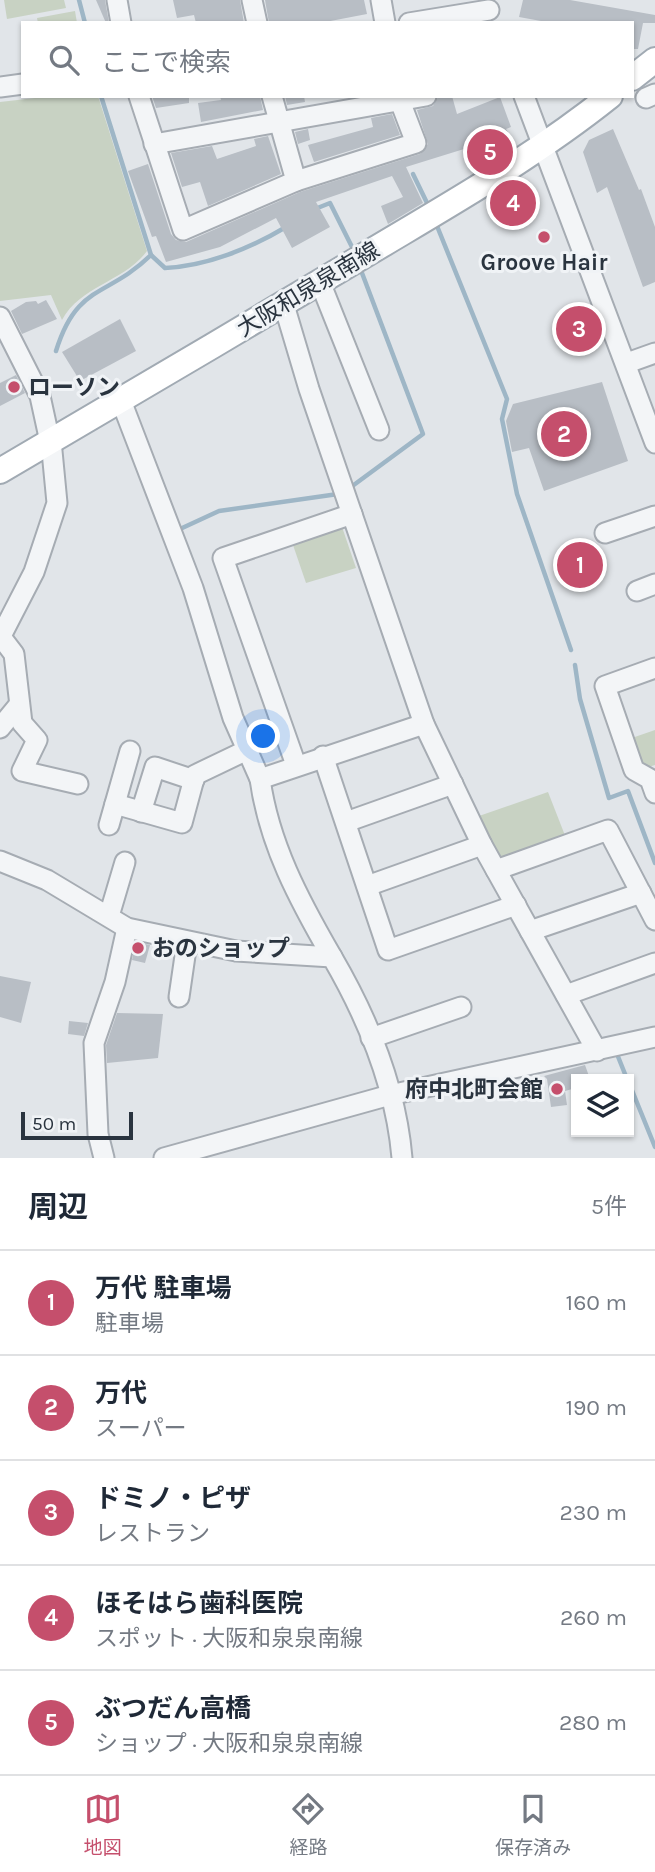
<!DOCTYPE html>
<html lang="ja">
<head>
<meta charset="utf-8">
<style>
  :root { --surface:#fff; --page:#f2f2f3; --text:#1f2937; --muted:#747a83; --line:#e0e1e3; --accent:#c54f6c }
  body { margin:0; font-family:Karla,"Noto Sans JP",sans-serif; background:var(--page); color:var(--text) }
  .controls { position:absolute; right:21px; bottom:21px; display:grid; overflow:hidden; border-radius:0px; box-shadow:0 2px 5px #0004 }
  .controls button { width:63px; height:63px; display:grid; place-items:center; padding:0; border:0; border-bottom:2px solid var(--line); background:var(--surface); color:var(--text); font:35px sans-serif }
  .scale { position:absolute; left:21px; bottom:18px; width:112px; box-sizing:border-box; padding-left:7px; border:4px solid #2a343f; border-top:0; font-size:19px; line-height:24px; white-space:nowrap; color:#2a343f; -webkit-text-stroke:5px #f0f3f6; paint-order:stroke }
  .you { position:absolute; left:264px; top:737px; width:24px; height:24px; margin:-18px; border:5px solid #fff; border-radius:50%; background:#1a73e8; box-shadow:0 0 0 10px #1a73e833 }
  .badge { display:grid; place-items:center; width:46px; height:46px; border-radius:50%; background:var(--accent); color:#fff; font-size:23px; font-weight:700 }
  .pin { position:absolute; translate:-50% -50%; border:4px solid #fff; box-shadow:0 2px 7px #0006 }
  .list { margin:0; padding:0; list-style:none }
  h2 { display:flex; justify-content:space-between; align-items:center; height:91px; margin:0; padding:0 28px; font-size:30px }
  h2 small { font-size:23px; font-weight:400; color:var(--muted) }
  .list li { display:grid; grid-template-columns:46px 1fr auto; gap:21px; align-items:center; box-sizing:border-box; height:105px; padding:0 28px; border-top:2px solid var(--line) }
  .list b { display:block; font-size:26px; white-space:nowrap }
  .list p { margin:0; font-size:23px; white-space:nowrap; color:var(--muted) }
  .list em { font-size:23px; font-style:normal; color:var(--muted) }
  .icon { flex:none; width:38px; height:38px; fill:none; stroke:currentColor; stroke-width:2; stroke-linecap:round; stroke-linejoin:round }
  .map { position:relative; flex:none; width:655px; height:1158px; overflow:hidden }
  .search { position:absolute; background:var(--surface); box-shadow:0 2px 5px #0004; left:21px; right:21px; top:21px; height:77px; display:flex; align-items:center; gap:18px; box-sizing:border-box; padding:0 24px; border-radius:0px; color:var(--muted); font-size:26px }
  .sheet { height:616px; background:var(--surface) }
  nav { display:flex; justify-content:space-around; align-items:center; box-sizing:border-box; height:98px; border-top:2px solid var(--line); background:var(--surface); font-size:19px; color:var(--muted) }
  nav a { display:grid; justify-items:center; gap:4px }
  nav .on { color:var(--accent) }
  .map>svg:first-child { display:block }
</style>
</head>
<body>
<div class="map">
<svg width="655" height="1158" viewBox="0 0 655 1158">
  <rect width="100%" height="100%" fill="#e1e5e9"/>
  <!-- green -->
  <g fill="#c8d2c3">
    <path d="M4,0H64L66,8L7,19Z"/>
    <path d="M75,11L77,23H38L37,18Z"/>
    <path d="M52,96H98L147,251C124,282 81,285 62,320L51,295L0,301V102Z"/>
    <path d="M341,524L356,568L306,583L293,545L295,540Z"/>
    <path d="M655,730V765L645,768L639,765L629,739Z"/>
    <path d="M548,792L566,838L506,859L500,857L479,816Z"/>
  </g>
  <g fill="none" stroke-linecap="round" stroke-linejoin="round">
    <!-- stream -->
    <g stroke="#9eb6c6" stroke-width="4.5">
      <path d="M79,0L85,23"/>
      <path d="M101,96L151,255L165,268C207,266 251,248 286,227"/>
      <path d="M413,174L428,205"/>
      <path d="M315,209L330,203L353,249"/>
      <path d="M437,226L507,399L502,419L517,494L571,650"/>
      <path d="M56,351C77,283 107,298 151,255"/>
      <path d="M351,487L423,434L362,273"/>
      <path d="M179,534L180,529L219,511L338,494"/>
      <path d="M575,665L580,699L609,798L628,791L655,863"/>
      <path d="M617,1054L627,1079"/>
      <path d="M629,1083L655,1147"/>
    </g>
  </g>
  <!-- building -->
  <g fill="#b8bec5">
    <path d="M96,0H105L109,23H106Z"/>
    <path d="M173,0H240L244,23H196L194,15L177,18Z"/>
    <path d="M265,0H364L367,14L320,23H269Z"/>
    <path d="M523,0H570L655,15V23H643L638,49H632V23H552L519,17Z"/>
    <path d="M152,96H189V103L156,108Z"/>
    <path d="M220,96H260L263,110L201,122L198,103L221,100Z"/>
    <path d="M285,96H304L305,102L287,105Z"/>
    <path d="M452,96L457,114L500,97L511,127L506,129L515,144L477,170L464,149L406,167L423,203L388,224L381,206L403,197L392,176L316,202L330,227L292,248L276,218L220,247L166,262L156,236L152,237L128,171L148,164L171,234L176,240L186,242L300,192L420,154L428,144L417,110L433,106L438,97Z"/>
    <path d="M392,114L400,135L314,162L308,145L373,127L371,118Z"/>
    <path d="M308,129L310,140L298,144L295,132Z"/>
    <path d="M613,129L639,190L641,189L655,227V282L643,287L607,187L597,193L583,152L589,140Z"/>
    <path d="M268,136L281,174L208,206L200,182L182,187L171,153L212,146L217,159L256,146L254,139Z"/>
    <path d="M527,188L539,200L495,219L490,206Z"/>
    <path d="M46,300L57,319L22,334L11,311L26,302L36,301L38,304Z"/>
    <path d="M120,319L136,351L80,381L62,352Z"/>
    <path d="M16,375L25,393L0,406V383Z"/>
    <path d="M602,382L628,461L544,491L529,448L512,452L506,421L513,404Z"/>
    <path d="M136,942L150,945L145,963L132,960Z"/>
    <path d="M0,976L31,982L21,1023L0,1017Z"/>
    <path d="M117,1013L163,1014L158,1058L107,1063L106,1045Z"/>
    <path d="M69,1021L88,1023L84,1036L68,1034Z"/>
    <path d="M585,1065L590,1079H576V1088L565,1091L567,1105L551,1107L547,1079L544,1076Z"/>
  </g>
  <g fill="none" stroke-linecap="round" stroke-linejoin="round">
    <!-- minor casing -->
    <g stroke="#a6acb3" stroke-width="23">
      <g id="minor">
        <path d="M117,0L121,23"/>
        <path d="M252,0L257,23"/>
        <path d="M381,0L385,23"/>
        <path d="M409,23L489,10"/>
        <path d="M0,87L23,84"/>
        <path d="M139,96L183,230L296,181L272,96"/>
        <path d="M524,96L655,443"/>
        <path d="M646,98L655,94"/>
        <path d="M154,144L426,96"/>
        <path d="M296,181L416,143L398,96"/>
        <path d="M320,282L379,430"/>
        <path d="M284,305L309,389L424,724L482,845L597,1051"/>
        <path d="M0,317L40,396L52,451L57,503L34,572L0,638"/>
        <path d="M627,363L655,353"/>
        <path d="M120,398L193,588L233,718L260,779"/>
        <path d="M605,533L655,516"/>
        <path d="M637,591L655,584"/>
        <path d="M1,637L14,654L22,723L37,740L22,771L78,784"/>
        <path d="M655,668L605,686L634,770L650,779L655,793"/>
        <path d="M0,728L18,706"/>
        <path d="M323,756L388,950L516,905"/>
        <path d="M296,765L223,558L352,514"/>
        <path d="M115,804L182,823L195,775L247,750"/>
        <path d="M141,812L155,767L194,780"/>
        <path d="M346,822L453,784"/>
        <path d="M109,825L130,751"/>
        <path d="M0,861L47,880L127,928L236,951L332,957C367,1017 396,1087 402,1158"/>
        <path d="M496,870L608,830L655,920"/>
        <path d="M367,886L482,845"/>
        <path d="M109,916L125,862"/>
        <path d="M530,931L641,893"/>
        <path d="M332,957C299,900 269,844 260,779L424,724"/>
        <path d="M566,995L655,963"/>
        <path d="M179,997L187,942"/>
        <path d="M371,1038L461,1007"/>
        <path d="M104,1158L98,1134L94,1043L115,982L127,928"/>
        <path d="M164,1158L390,1095L655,1037"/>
      </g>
    </g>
    <!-- major casing -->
    <g stroke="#a1aab3" stroke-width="28">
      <g id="major">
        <path d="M632,78L655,60"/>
        <path d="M0,471C124,398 247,326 370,252C452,203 535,156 610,96"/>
      </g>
    </g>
    <!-- minor -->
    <use href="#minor" stroke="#f3f5f7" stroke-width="19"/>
    <!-- major -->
    <use href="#major" stroke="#fff" stroke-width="24"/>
  </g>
  <!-- markers -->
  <g fill="#c54f6c" stroke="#f0f3f6" stroke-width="2.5">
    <circle cx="544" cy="237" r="7"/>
    <circle cx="14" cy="387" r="7"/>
    <circle cx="138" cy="948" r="7"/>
    <circle cx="557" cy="1089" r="7"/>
  </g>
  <g text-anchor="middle" stroke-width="6" stroke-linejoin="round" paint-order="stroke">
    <!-- poi labels -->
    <g font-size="23" font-weight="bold" fill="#2a343f" stroke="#f0f3f6" text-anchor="start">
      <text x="544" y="270" text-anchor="middle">Groove Hair</text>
      <text x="28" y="395">ローソン</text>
      <text x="152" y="956">おのショップ</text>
      <text x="543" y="1097" text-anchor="end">府中北町会館</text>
    </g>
    <!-- street labels -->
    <g font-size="23" fill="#2a343f" stroke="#f0f3f6">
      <text transform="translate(308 289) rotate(-31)" y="8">大阪和泉泉南線</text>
    </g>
  </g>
</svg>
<div class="controls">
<button><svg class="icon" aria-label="layers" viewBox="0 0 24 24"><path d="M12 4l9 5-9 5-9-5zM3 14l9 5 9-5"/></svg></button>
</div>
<div class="scale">50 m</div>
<div class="you"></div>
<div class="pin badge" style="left:580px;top:565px">1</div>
<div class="pin badge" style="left:564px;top:434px">2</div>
<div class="pin badge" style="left:579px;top:329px">3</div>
<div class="pin badge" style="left:513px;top:203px">4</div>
<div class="pin badge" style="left:490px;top:152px">5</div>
<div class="search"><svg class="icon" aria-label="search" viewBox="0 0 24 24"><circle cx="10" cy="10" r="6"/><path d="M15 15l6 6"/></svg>ここで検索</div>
</div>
<section class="sheet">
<h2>周辺<small>5件</small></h2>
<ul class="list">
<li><span class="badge">1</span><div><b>万代 駐車場</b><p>駐車場</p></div><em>160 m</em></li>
<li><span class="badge">2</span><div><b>万代</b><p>スーパー</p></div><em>190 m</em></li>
<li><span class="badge">3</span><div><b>ドミノ・ピザ</b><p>レストラン</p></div><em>230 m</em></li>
<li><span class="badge">4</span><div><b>ほそはら歯科医院</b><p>スポット · 大阪和泉泉南線</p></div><em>260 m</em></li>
<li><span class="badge">5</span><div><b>ぶつだん高橋</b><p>ショップ · 大阪和泉泉南線</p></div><em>280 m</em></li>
</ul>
</section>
<nav>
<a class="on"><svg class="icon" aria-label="map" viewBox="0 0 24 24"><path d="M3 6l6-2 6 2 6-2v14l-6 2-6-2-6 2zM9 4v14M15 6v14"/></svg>地図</a>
<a><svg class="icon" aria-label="directions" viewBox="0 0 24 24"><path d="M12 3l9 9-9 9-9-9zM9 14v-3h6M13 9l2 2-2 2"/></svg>経路</a>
<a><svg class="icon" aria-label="saved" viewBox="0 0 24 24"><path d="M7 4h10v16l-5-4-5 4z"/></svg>保存済み</a>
</nav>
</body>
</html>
